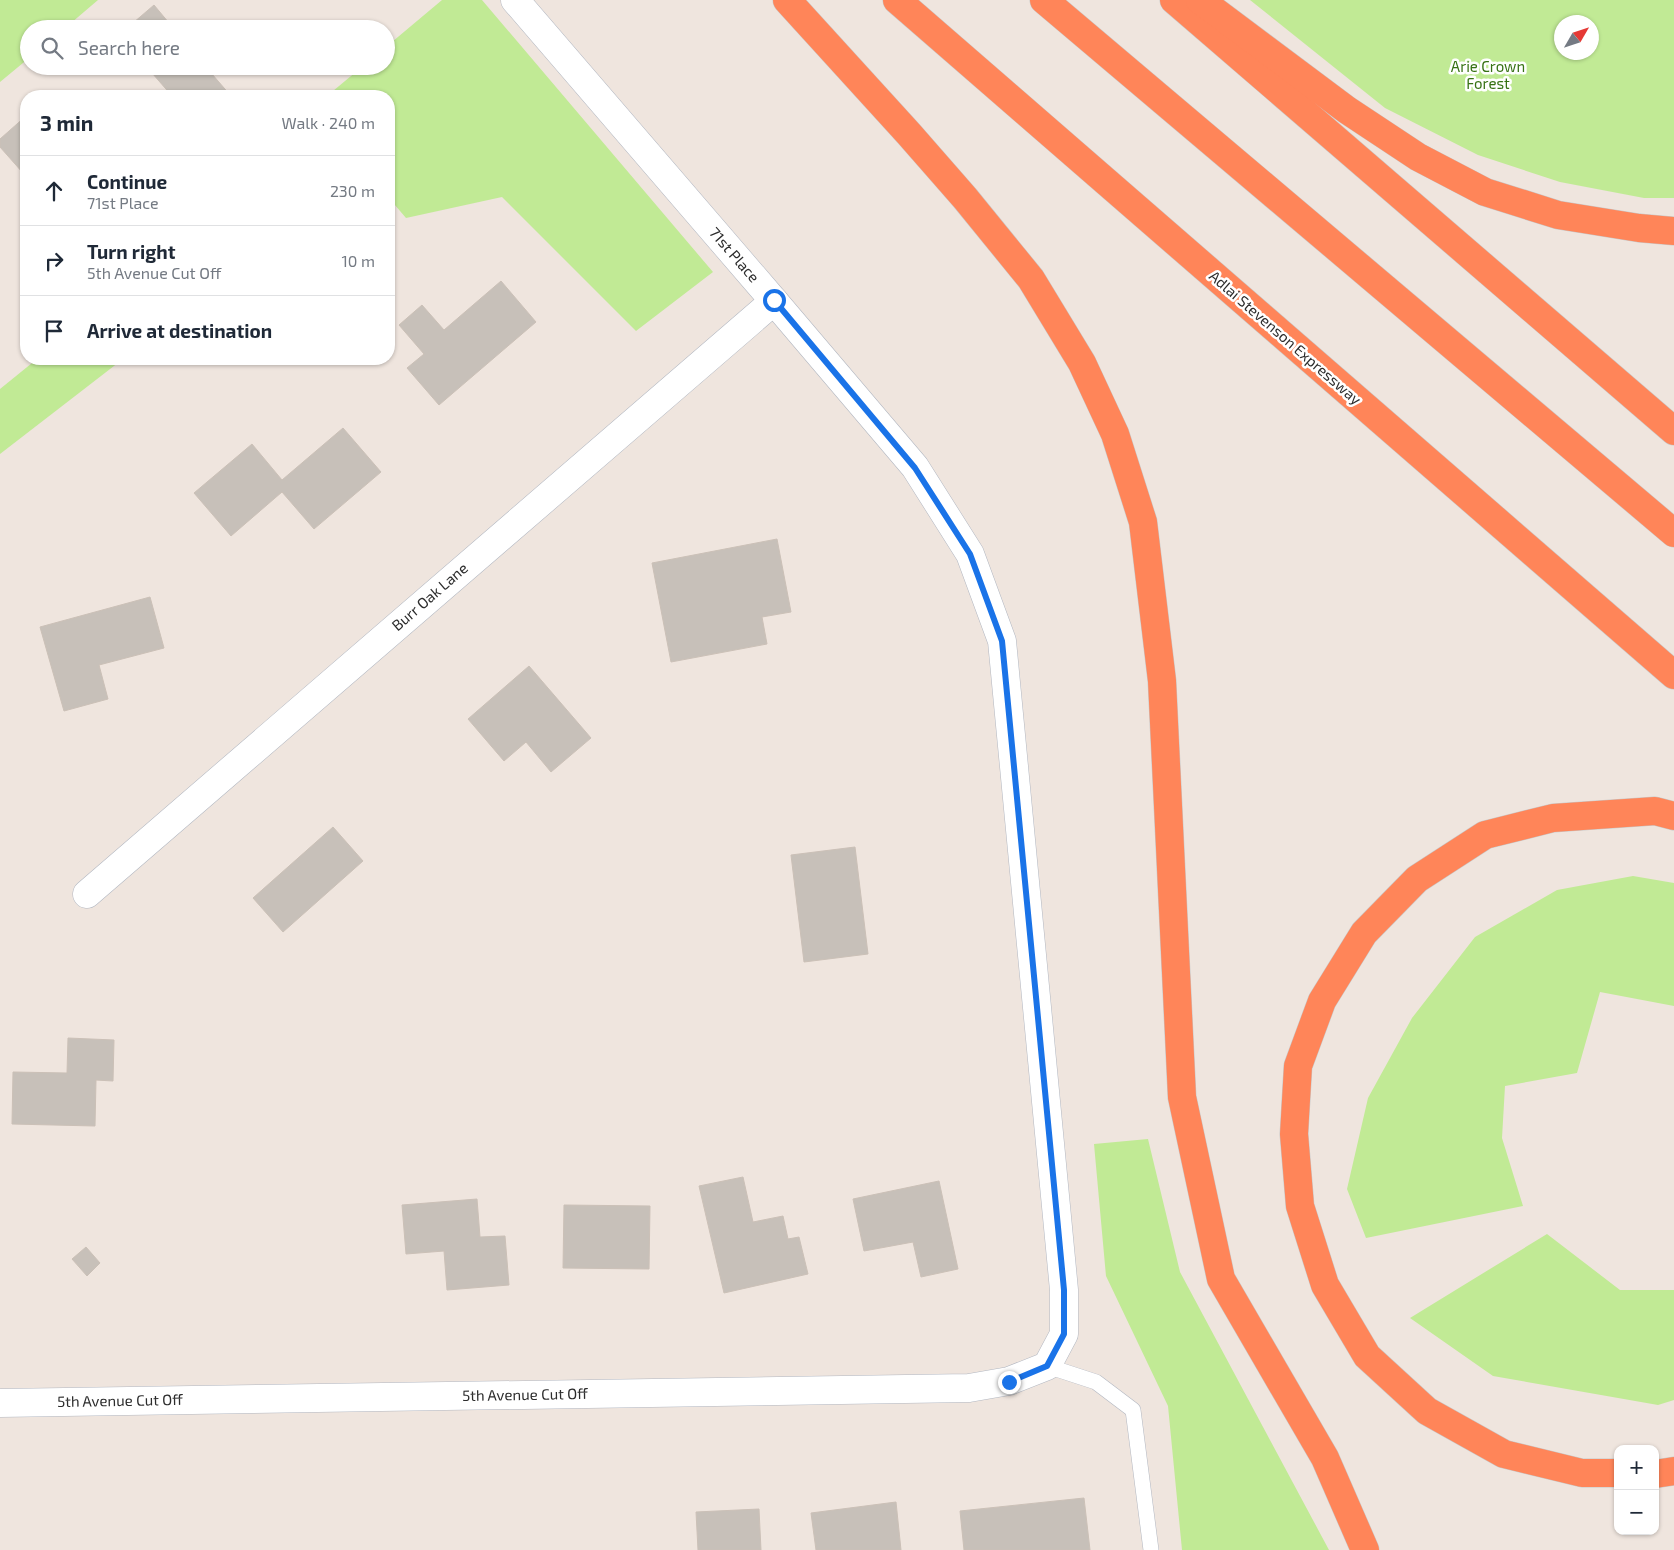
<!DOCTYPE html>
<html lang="en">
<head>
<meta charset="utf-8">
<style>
  :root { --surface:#fff; --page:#f2f2f3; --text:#1f2937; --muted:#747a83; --line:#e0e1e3 }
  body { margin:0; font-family:"Exo 2",sans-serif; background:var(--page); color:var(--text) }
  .controls { position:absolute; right:15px; bottom:15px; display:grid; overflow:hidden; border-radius:10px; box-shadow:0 1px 4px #0004 }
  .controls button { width:45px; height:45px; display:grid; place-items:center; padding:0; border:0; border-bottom:1px solid var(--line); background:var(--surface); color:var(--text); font:25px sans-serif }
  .compass { position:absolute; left:1554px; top:15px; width:45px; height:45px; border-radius:50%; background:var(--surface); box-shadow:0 1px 4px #0004; rotate:51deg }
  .stop { position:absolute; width:15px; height:15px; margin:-11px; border:4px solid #1a73e8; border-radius:50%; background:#fff }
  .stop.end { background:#1a73e8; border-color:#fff; box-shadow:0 1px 5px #0008 }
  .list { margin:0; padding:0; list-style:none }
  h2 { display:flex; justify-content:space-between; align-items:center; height:65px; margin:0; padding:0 20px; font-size:21px }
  h2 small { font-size:16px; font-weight:400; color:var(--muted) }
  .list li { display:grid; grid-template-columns:32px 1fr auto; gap:15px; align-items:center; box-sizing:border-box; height:70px; padding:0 20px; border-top:1px solid var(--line) }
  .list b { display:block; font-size:19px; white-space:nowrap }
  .list p { margin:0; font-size:16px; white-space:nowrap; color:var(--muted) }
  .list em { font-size:16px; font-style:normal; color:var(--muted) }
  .icon { flex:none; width:28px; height:28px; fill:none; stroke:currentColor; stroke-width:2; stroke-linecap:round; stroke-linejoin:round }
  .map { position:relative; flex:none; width:1674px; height:1550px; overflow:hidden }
  .search { position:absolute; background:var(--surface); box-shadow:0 1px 4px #0004; left:20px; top:20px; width:375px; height:55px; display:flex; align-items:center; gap:12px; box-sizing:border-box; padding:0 18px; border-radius:28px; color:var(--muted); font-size:19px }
  .panel { position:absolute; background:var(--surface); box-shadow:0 1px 4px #0004; left:20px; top:90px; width:375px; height:275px; border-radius:20px }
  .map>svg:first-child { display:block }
</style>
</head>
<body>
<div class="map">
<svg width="1674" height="1550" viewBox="0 0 1674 1550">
  <rect width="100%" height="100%" fill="#efe5de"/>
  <!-- green -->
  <g fill="#c1ea95" fill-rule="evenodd">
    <path d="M0,0H98L64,29H29V58L0,82Z"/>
    <path d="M442,0H482L713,272L636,331L502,197L406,218L389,198V96H327L363,66H386V47Z"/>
    <path d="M1250,0H1674V198H1644L1560,182L1478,155L1385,108ZM1562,22H1592V52H1562Z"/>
    <path d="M37,359H123L0,454V389Z"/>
    <path d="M1633,876L1674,883V1006L1600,992L1577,1073L1505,1086L1502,1138L1523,1206L1366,1238L1347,1189L1368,1098L1412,1018L1475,937L1557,890Z"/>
    <path d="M1148,1139L1180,1272L1329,1550H1182L1168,1406L1106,1276L1094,1144Z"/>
    <path d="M1547,1234L1620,1290H1674V1400L1658,1405L1493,1376L1410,1318Z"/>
  </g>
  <!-- building -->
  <g fill="#c7c0b9" stroke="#cbc0b7">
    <path d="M154,5L174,29H126Z"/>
    <path d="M146,66H205L231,96H172Z"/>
    <path d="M54,91L59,96H48Z"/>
    <path d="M26,116V170L23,173L0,147V139Z"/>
    <path d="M501,281L536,322L439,405L407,368L424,354L399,325L422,305L444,330Z"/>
    <path d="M343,428L381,472L314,529L282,492L231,536L194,493L252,444L282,480Z"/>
    <path d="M777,539L791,612L762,617L767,644L671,662L652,563Z"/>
    <path d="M150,597L164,648L99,665L108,699L64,711L40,627Z"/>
    <path d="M529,666L591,738L551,772L526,742L504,761L468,719Z"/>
    <path d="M333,827L363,861L283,932L253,898Z"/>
    <path d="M855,847L868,954L804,962L791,855Z"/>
    <path d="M68,1038L114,1040L113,1081L96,1080L95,1126L12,1124L13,1072L67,1073Z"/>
    <path d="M743,1177L753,1222L783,1216L788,1239L799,1237L808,1274L724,1293L699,1186Z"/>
    <path d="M939,1181L958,1269L921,1277L913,1242L864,1251L853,1199Z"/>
    <path d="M477,1199L480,1237L505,1236L509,1285L447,1290L444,1251L406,1254L402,1205Z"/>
    <path d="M564,1205L650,1206L649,1269L563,1268Z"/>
    <path d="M86,1247L100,1263L87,1276L72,1259Z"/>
    <path d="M1084,1498L1090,1550H964L960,1511Z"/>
    <path d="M896,1502L901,1550H816L811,1513Z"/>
    <path d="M759,1509L761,1550H698L696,1512Z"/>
  </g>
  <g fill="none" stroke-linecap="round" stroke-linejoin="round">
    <!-- service casing -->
    <g stroke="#b2b7c1" stroke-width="16">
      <path id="service" d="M1047,1366L1096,1382L1133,1410L1151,1550"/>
    </g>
    <!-- minor casing -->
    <g stroke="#b2b7c1" stroke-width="29">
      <g id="minor">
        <path d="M87,894L774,301"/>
        <path d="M0,1403L969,1388L1009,1381L1047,1366L1064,1334V1290L1002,641L970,554L915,467L774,301L515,0"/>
      </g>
    </g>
    <!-- motorway casing -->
    <g stroke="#c8c8c8" stroke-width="29">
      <g id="motorway">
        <path d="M787,0L909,134L965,198L1031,279L1082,363L1115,434L1143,522L1162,681L1182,1097L1221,1279L1325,1458L1365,1550"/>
        <path d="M897,0L1674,675"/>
        <path d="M1044,0L1674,533"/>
        <path d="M1174,0L1674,431"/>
        <path d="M1200,0L1347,110L1418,157L1485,192L1558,215L1639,228L1674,231"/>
        <path d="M1618,1473H1582L1504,1454L1427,1411L1367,1356L1325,1285L1300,1206L1294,1134L1298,1066L1322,1001L1364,933L1417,879L1485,835L1553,818L1655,811L1674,816"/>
        <path d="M1655,1474L1674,1471"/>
      </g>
    </g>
    <!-- service -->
    <use href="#service" stroke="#fff" stroke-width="15"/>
    <!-- minor -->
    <use href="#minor" stroke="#fff" stroke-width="28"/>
    <!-- motorway -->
    <use href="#motorway" stroke="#ff8559" stroke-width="28"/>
  </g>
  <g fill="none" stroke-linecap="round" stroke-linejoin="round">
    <!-- route -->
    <path stroke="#1a73e8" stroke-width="6" d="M774,300L915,468L970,554L1002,641L1064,1290V1334L1047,1366L1009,1382"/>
  </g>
  <g text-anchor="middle" stroke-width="5" stroke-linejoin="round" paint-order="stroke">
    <!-- park labels -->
    <g font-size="15" fill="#377214" stroke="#fff">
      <text x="1488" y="72">Arie Crown<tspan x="1488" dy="17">Forest</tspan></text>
    </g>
    <!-- street labels -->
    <g font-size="15" fill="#2c2c2c" stroke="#fff">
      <text transform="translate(734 255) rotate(49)" y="5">71st Place</text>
      <text transform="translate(1285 338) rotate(41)" y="5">Adlai Stevenson Expressway</text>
      <text transform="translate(430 597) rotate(-41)" y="5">Burr Oak Lane</text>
      <text transform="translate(525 1395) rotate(-1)" y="5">5th Avenue Cut Off</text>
      <text transform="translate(120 1401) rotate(-1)" y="5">5th Avenue Cut Off</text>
    </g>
  </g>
</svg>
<div class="controls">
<button>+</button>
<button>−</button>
</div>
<svg class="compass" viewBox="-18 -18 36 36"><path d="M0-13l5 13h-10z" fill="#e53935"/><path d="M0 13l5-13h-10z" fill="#747a83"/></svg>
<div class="stop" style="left:774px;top:300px"></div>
<div class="stop end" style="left:1009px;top:1382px"></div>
<div class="search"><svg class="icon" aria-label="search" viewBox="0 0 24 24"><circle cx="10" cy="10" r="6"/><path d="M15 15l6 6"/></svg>Search here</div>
<section class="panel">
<h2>3 min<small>Walk · 240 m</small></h2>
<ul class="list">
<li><svg class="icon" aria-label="ahead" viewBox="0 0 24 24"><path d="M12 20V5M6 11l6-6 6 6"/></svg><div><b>Continue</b><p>71st Place</p></div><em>230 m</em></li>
<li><svg class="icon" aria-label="right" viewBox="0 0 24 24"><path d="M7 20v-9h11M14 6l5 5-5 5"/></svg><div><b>Turn right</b><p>5th Avenue Cut Off</p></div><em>10 m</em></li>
<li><svg class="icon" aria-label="arrive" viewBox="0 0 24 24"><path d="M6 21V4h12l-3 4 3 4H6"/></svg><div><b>Arrive at destination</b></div></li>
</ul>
</section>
</div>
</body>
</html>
